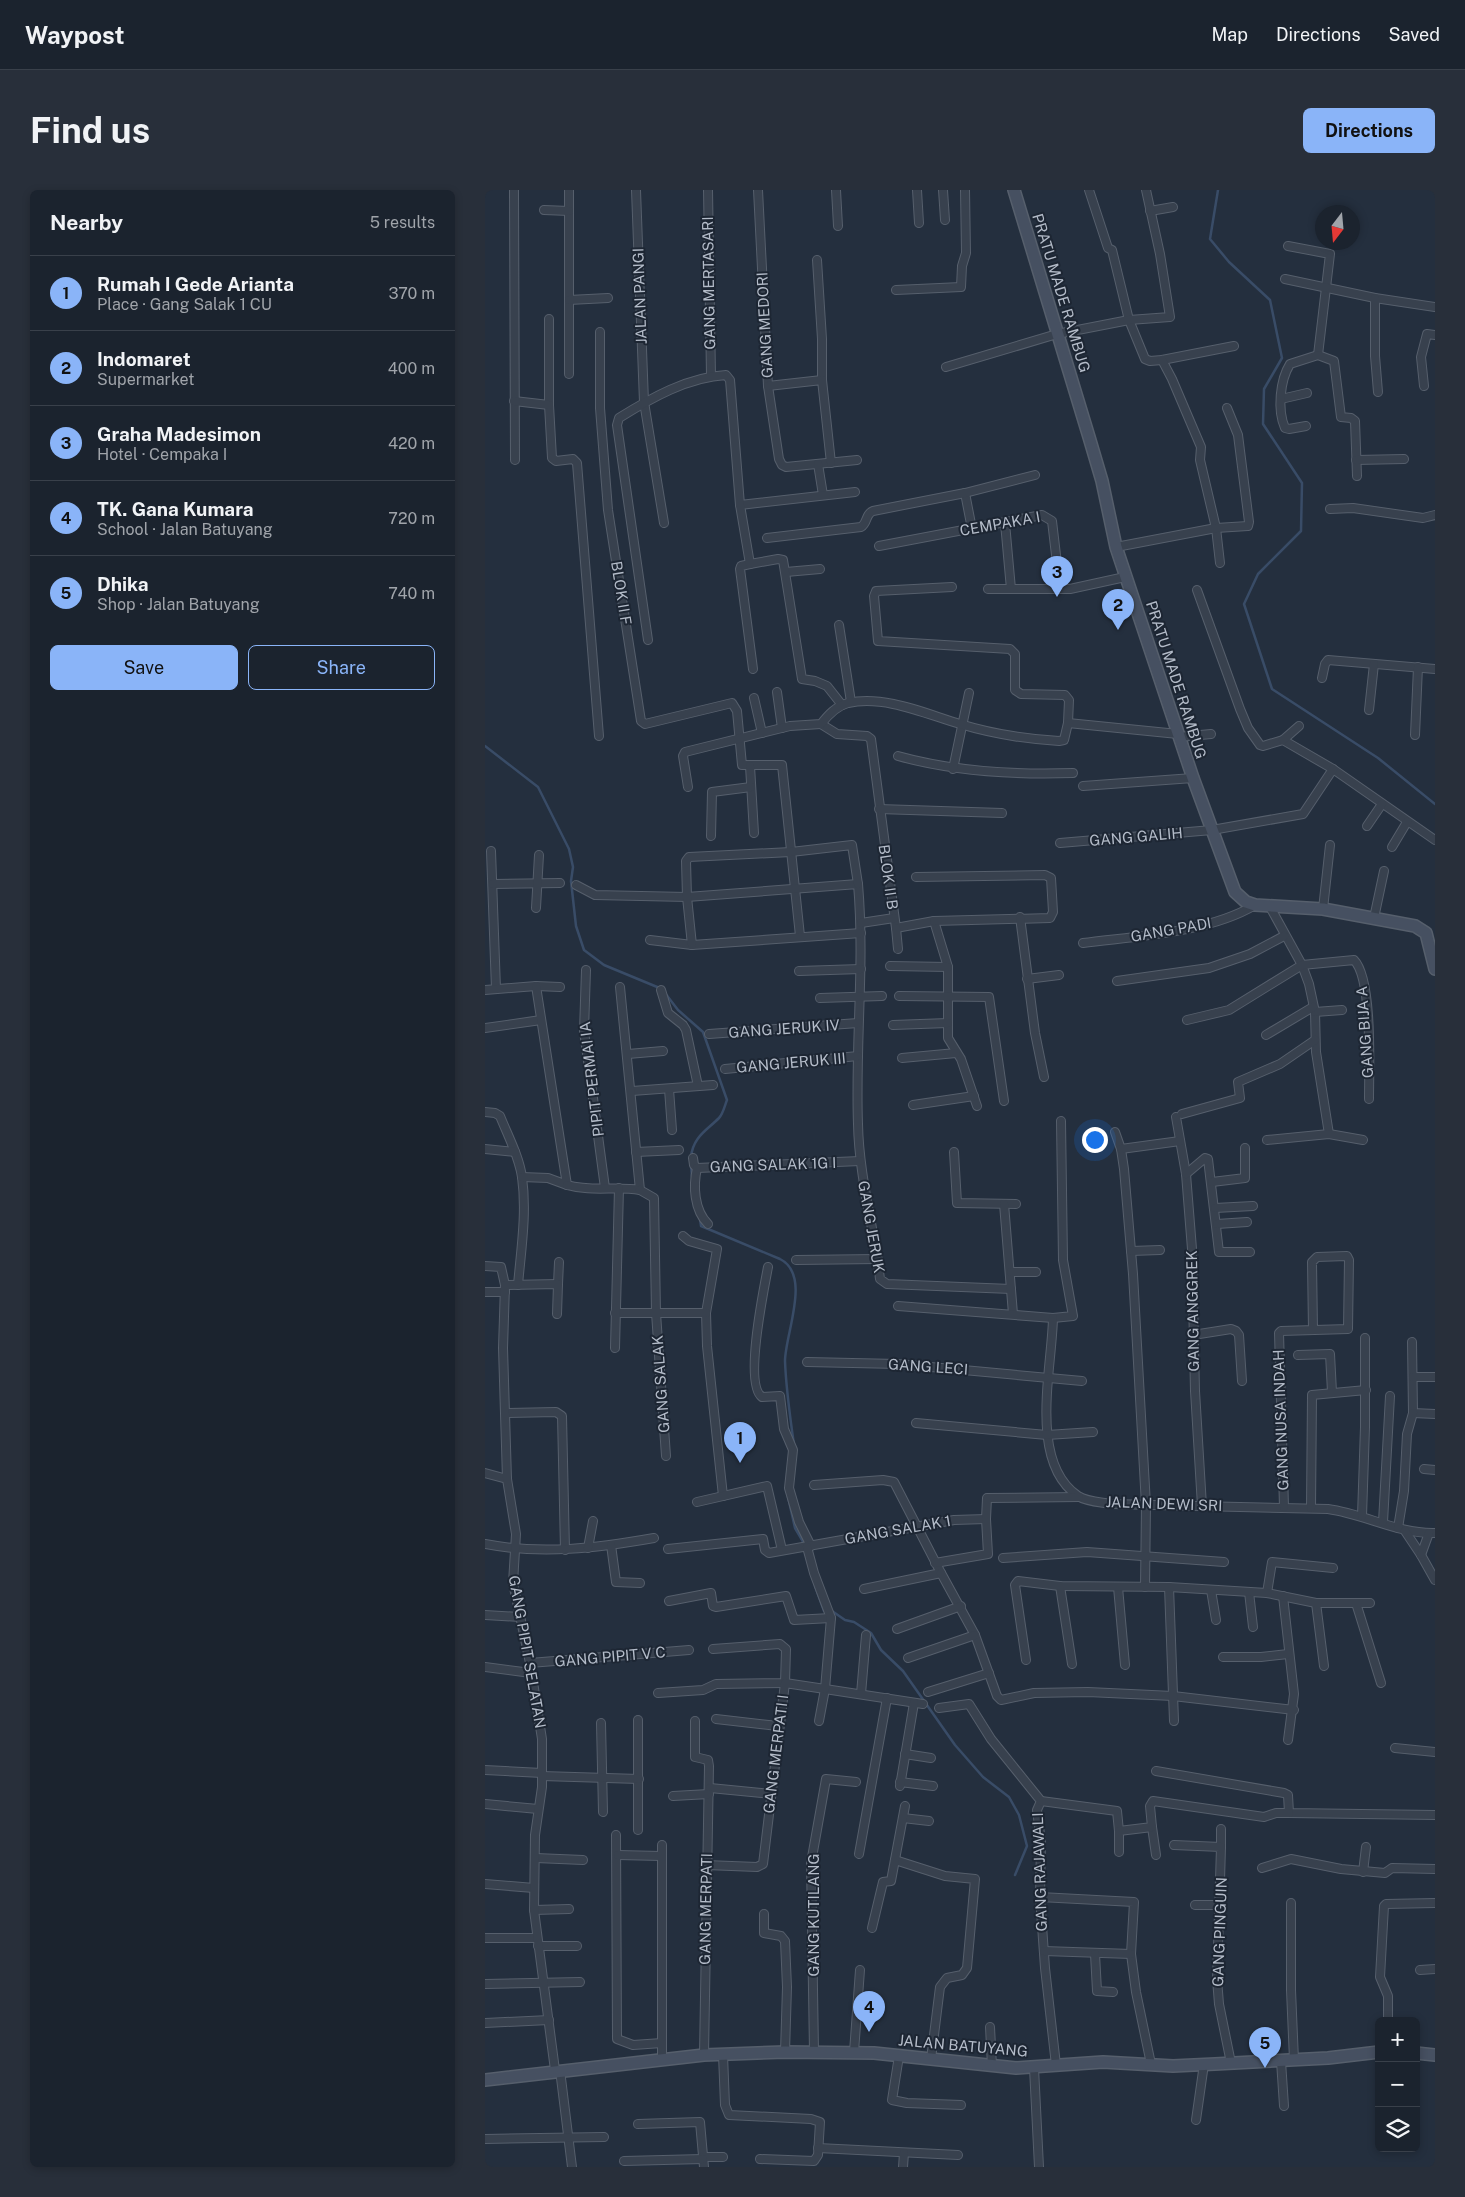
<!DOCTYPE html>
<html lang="en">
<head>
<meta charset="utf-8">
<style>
  :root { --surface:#1b232e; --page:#282f3a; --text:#f1f3f6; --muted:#a0a4aa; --line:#39404a; --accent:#8ab4f8 }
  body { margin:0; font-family:"Public Sans",sans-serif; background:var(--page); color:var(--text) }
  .controls { position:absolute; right:15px; bottom:15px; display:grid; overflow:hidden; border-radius:8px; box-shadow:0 2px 8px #0003 }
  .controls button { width:45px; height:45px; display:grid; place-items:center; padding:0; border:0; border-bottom:1px solid var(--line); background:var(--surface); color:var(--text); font:25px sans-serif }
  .compass { position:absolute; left:830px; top:15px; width:45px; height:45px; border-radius:50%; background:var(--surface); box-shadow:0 2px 8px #0003; rotate:196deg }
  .you { position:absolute; left:609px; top:949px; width:18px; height:18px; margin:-12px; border:4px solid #fff; border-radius:50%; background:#1a73e8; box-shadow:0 0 0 8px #1a73e833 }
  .badge { display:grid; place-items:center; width:32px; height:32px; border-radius:50%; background:var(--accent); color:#111; font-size:16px; font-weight:700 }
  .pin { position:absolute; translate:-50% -41px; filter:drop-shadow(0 1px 2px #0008) }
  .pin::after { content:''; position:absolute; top:26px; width:18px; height:15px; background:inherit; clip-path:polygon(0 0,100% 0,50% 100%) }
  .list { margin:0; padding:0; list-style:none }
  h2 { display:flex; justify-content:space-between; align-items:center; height:65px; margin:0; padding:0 20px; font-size:21px }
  h2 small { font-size:16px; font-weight:400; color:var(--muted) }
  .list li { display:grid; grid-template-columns:32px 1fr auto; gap:15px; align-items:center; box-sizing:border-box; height:75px; padding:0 20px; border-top:1px solid var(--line) }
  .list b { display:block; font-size:19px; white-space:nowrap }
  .list p { margin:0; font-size:16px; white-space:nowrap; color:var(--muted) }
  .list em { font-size:16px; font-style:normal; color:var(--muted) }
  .actions { display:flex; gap:10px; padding:15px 20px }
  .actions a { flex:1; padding:11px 0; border:1px solid var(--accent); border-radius:8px; text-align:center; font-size:18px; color:var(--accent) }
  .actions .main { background:var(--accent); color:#111 }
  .icon { flex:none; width:28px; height:28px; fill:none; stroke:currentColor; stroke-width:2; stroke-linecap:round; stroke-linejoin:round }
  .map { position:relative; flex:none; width:950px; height:1977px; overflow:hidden; border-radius:8px }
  header { display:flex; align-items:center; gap:30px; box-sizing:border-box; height:70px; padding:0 25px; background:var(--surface); border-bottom:1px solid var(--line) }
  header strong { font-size:24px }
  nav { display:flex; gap:28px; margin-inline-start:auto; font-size:18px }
  .intro { display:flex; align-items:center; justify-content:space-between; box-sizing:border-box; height:120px; padding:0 30px }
  h1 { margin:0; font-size:35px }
  .button { padding:12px 22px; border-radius:8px; background:var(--accent); color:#111; font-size:18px; font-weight:700 }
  main { display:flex; gap:30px; padding:0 30px }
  aside { flex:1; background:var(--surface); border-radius:8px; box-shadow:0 2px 8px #0003 }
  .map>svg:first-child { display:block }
</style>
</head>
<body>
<header>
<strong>Waypost</strong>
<nav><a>Map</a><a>Directions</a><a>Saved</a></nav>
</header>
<div class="intro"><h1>Find us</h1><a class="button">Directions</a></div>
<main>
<aside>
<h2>Nearby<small>5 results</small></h2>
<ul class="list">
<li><span class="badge">1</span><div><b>Rumah I Gede Arianta</b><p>Place · Gang Salak 1 CU</p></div><em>370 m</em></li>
<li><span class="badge">2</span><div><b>Indomaret</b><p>Supermarket</p></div><em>400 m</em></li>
<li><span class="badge">3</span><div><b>Graha Madesimon</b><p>Hotel · Cempaka I</p></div><em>420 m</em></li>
<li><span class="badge">4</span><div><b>TK. Gana Kumara</b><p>School · Jalan Batuyang</p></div><em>720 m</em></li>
<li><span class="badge">5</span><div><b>Dhika</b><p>Shop · Jalan Batuyang</p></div><em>740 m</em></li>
</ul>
<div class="actions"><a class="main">Save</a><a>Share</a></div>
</aside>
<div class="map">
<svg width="950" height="1977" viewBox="0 0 950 1977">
  <rect width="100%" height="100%" fill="#242f3e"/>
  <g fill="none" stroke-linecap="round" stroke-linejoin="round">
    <!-- stream -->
    <g stroke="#394c67" stroke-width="2.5">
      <path d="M733,0L725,49L744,72L785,110L797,168L779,199L778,234L817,293L816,341L773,384L759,414L787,499L893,568L950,614"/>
      <path d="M0,556L53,597L84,659L88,677L86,691L91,736L99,760L119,775L177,799"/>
      <path d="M180,803L193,820L218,842L242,910C240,915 238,924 234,928C221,941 208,947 206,967"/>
      <path d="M206,975L207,987"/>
      <path d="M215,1029L216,1036L295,1069C327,1085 300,1144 300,1171C301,1199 305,1227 309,1255"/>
      <path d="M303,1307L310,1338L320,1355"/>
      <path d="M330,1396L339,1421"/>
      <path d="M347,1421L360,1430L369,1432L386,1443L396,1460L418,1481L470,1555L498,1587L524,1607L534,1625L542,1656L530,1685"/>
    </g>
    <!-- street casing -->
    <g stroke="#565f6c" stroke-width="10">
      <g id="street">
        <path d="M29,0L30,270"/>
        <path d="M84,0V184"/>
        <path d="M151,0L159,212L179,333"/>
        <path d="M223,0L226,186"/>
        <path d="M273,0L283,196L294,269L297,275L301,277L372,270"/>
        <path d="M351,0L353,36"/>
        <path d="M432,0L434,33"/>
        <path d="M458,0L460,30"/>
        <path d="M604,0L623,58L627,60L644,130L660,169L665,171L677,170L749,156"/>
        <path d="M59,20L84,21"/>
        <path d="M665,21L688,17"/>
        <path d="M803,56L845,64L833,165"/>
        <path d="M332,70L337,149V190"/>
        <path d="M800,89L890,108L950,117"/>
        <path d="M411,100L476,97L477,76L481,63L480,0"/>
        <path d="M890,108V166L893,202"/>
        <path d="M84,110L123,108"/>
        <path d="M64,129V215L67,268L71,271L88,269L92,273L114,546"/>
        <path d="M115,142V218L123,320L156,531L160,534L247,513L252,521L257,575H297L315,746"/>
        <path d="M677,170L687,189L716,257L715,270L731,338L735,373"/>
        <path d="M461,177L572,144L644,130L685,127L675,64L661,0"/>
        <path d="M283,196L337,190L346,273"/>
        <path d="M939,196L936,167L942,144L950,145"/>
        <path d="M796,209L822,203"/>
        <path d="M29,211L64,215"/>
        <path d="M821,236L804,239L800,238C792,220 795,190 805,174L833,165L849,171L856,227L866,228L870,231L872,286"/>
        <path d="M871,270L919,269"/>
        <path d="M333,274L338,305"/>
        <path d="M480,303L487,339"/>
        <path d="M255,315L370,302"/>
        <path d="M845,319L868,318L938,328L950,325"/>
        <path d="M520,333L526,399"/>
        <path d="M282,348L376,337C383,333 380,324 388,321L480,303L550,285"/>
        <path d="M394,356L557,325L567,331L575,399"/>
        <path d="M631,357L731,338L763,336L764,332L753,245L742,218"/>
        <path d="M265,374L256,376L255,379L268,479"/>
        <path d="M301,382L335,379"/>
        <path d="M467,397L391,401L389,406L393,451L525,459L530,464V500L536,504L580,505L584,510L583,533"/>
        <path d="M503,399H585L640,387"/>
        <path d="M712,400L755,519L763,538L775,555L778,556L798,550L848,579L950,650"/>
        <path d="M354,435L366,512"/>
        <path d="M163,450L132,235L134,228C166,208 203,187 241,185L245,190L255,315L265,374L293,369L298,370L317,489L330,491L342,496L357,515"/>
        <path d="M837,488L840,474L843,470L950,479"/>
        <path d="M292,502L297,538"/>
        <path d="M269,508L277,543"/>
        <path d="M884,520L889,474"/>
        <path d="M336,534L352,544L382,546L386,549L411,738L449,731L463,777V848L476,869L492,916"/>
        <path d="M930,545L933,477"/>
        <path d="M694,547L726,544"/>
        <path d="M798,550L814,536"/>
        <path d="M413,566C471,582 529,585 588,583"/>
        <path d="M265,576L269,643"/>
        <path d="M468,579L484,503"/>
        <path d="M598,596L708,588"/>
        <path d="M203,597L198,566L200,562L305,536L336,534C343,525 351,516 363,513C400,505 441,524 475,534C508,544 540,549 574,551L579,550L583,533L693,544"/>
        <path d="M394,619L517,623"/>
        <path d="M882,636L897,614"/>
        <path d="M226,646L227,602L266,597"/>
        <path d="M575,653L727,640L818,624L848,579"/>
        <path d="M907,657L922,632"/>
        <path d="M6,661L11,799"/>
        <path d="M431,687L560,685L566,688L568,722L565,728L449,731"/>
        <path d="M8,694L75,693"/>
        <path d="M91,695L110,705L202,707L373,694C380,774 370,854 373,934C374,987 389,1037 395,1089L402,1094L526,1099"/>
        <path d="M784,715L817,775L824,794L830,822L831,862L844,944"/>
        <path d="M51,718L54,665"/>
        <path d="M838,719L845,655"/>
        <path d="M535,727L550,843L559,887"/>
        <path d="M889,728L899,681"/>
        <path d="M376,733L409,728"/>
        <path d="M411,738L413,759"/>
        <path d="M165,750L207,755L376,743"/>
        <path d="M598,753C651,746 723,743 770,715"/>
        <path d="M207,755L202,707L201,671L204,667L306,662L367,655L373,694"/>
        <path d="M405,776L463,777"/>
        <path d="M101,780L99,841L120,998"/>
        <path d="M314,781L376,779"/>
        <path d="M542,789L574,785"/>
        <path d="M632,791L724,778L765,764L799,746"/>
        <path d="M0,800L51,796L75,797"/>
        <path d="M176,800L183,823L198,835L201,840L213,896"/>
        <path d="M414,806L504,807L519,911"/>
        <path d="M335,808L397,806"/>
        <path d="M830,822L857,820"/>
        <path d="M702,830L744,820L817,775L869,770C888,789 884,880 884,909"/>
        <path d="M408,835L463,833"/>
        <path d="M0,838L56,830"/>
        <path d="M224,844L373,833"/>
        <path d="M781,845L828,817"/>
        <path d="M143,864L178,861"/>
        <path d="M417,868L471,863"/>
        <path d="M240,879L373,866"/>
        <path d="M184,899L187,940"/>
        <path d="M147,901L228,895"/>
        <path d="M428,915L489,906"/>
        <path d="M0,922L10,923L15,926C23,946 34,966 37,987C42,1023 36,1060 33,1095"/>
        <path d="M697,924L755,908L753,892L795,874L830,850"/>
        <path d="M691,927L701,984L707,1059L710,1201L717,1316"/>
        <path d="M630,942L636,959L639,979L648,1084L661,1315L660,1397"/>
        <path d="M782,950L844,944L878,950"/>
        <path d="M0,959L30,962"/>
        <path d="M636,959L695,951"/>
        <path d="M151,962L194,960"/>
        <path d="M469,962L472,1013L531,1014"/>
        <path d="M208,968L209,975L212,978L375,971"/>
        <path d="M212,978C208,996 209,1020 223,1034"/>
        <path d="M701,984L720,968L723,969L734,1062H765"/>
        <path d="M37,987L63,988L82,995L51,796"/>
        <path d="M727,992L760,988V958"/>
        <path d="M82,995C106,1002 131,996 155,1000L135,797"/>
        <path d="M155,1000L169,1008L171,1123L181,1266"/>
        <path d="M519,1014L528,1124"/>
        <path d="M730,1018L768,1016"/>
        <path d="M732,1034L762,1032"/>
        <path d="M198,1046L204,1051L232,1059L221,1123L222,1156L238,1306"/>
        <path d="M646,1061L675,1060"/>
        <path d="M311,1070L393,1069"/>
        <path d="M0,1076L16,1077L20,1095"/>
        <path d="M283,1077C279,1098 259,1195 277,1207L295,1206L299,1239L308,1260L304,1298L314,1332L326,1356"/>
        <path d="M526,1082H551"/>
        <path d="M73,1094L74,1072"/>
        <path d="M0,1102H20"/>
        <path d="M413,1116L568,1128L588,1126L578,1070L576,931"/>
        <path d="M130,1123H221"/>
        <path d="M568,1128C567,1179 543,1272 593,1306C602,1312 616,1312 627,1314L843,1319C880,1324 913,1344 950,1343"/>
        <path d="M708,1145L746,1139L751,1141L754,1145L757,1191"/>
        <path d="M927,1152L928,1223L950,1224"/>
        <path d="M130,1158L134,998"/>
        <path d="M813,1165L845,1164L847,1202"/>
        <path d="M322,1172L413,1174L597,1191"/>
        <path d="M928,1187H950"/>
        <path d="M21,1223L71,1222L77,1226L80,1360"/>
        <path d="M431,1233L562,1245L608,1242"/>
        <path d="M939,1279L950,1280"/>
        <path d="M0,1283L22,1289"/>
        <path d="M329,1295L398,1290L409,1292L456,1383L379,1399"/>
        <path d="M212,1312L282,1296L297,1360"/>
        <path d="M799,1317L794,1143L796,1141L863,1139L864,1070L862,1066L832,1067L827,1072L828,1140"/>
        <path d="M826,1318L827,1205L881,1200"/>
        <path d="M877,1326L880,1237V1148"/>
        <path d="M898,1332L905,1206"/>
        <path d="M913,1338L919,1301L922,1244L928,1223"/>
        <path d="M920,1341L936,1365L950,1390"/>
        <path d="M0,1354C57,1365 112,1358 169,1348"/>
        <path d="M126,1355L131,1392L155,1393"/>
        <path d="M103,1358L108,1331"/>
        <path d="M183,1359L278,1349L280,1360L284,1363L469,1330L501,1329"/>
        <path d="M936,1365L944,1343"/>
        <path d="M518,1368L602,1362L739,1372"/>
        <path d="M450,1373L503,1364L501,1329L502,1308L594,1307"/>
        <path d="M456,1383L490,1445L512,1506L516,1510L549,1503L603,1502L688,1506L809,1520"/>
        <path d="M575,1396L587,1474"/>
        <path d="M633,1397L640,1475"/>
        <path d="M684,1397L689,1531"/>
        <path d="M726,1400L731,1430"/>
        <path d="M764,1402L768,1437"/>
        <path d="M782,1403L787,1372L848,1378"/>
        <path d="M798,1406L809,1504L803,1550"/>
        <path d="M184,1411L226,1403L228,1416L231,1417L301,1406L309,1430L346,1428"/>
        <path d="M831,1413L839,1476"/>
        <path d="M871,1413L896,1493"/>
        <path d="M0,1425L35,1427"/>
        <path d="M412,1439L476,1416"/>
        <path d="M738,1467H776L803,1464"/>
        <path d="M423,1468L490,1445"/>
        <path d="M541,1470L530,1395L533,1391L575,1396L684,1397L782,1403L831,1413H885"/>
        <path d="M45,1473L204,1460"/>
        <path d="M0,1477L46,1483"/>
        <path d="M443,1502L504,1483"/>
        <path d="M173,1503L218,1500L231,1494L300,1493L301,1459L295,1454L228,1459"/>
        <path d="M376,1504L381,1445"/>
        <path d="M454,1518L484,1514L506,1549L556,1611L552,1620L556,1652L555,1707L560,1778L571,1875"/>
        <path d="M231,1529L293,1536"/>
        <path d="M153,1530V1640"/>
        <path d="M210,1531V1567L223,1570L224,1576L219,1865"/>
        <path d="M334,1531L340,1499L438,1514"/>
        <path d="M116,1533L118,1622"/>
        <path d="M910,1558L950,1562"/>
        <path d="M420,1564L446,1568"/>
        <path d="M0,1580L57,1583"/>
        <path d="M671,1581L799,1603L803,1605L804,1623L950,1625"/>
        <path d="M57,1586L154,1589"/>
        <path d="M415,1592L448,1596"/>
        <path d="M415,1596L429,1513"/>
        <path d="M225,1598L286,1604"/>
        <path d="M188,1606L224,1604"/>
        <path d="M556,1611L632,1621L634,1641"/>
        <path d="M0,1614L53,1619"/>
        <path d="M418,1628L444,1631"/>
        <path d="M667,1637L671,1665"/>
        <path d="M736,1639V1657"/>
        <path d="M131,1645L132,1849L148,1855L177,1853"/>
        <path d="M689,1655L736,1657L732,1789L734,1814L746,1873"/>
        <path d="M634,1662V1641L667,1637L665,1616L668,1611L779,1627L791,1623H804"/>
        <path d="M374,1664L402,1508"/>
        <path d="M133,1665L176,1666"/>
        <path d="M51,1668L98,1670"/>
        <path d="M410,1670L460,1686L490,1689L482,1778L477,1785L462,1788L455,1797L446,1869"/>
        <path d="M221,1675L272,1677L278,1674L300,1493L340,1499L346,1428L329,1383L322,1357"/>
        <path d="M777,1678L806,1669L856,1679L900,1683L907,1678L950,1679"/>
        <path d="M878,1682L881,1657"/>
        <path d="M0,1694L49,1698"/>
        <path d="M555,1707L649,1712L646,1764L651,1802L666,1874"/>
        <path d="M806,1713V1800L809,1870"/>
        <path d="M710,1715H734"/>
        <path d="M49,1720L84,1719"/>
        <path d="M279,1724V1743L296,1746L300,1751L302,1797L300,1862"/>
        <path d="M387,1738L398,1692L406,1691L420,1616"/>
        <path d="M0,1748H52"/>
        <path d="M53,1756H92"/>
        <path d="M559,1761L646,1764"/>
        <path d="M610,1764L612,1801L628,1802"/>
        <path d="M935,1780L950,1779"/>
        <path d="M0,1794L95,1792"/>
        <path d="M903,1831V1806L895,1787L899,1716L901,1714L950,1713"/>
        <path d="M0,1833L64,1830"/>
        <path d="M505,1837L507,1876"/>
        <path d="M329,1862L326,1673L341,1589L371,1592"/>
        <path d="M369,1862L375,1780"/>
        <path d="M238,1865L240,1915L244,1925L326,1929L335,1932L333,1965L329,1971L275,1969"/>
        <path d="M414,1866L407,1910L422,1913L476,1915"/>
        <path d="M177,1869V1655"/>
        <path d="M796,1871L799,1916"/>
        <path d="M549,1878L554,1977"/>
        <path d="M70,1880L49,1720L50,1645L57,1597V1549L45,1473L28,1393L31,1344L22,1289L18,1158L20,1095L73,1094L72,1124"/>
        <path d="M75,1880L87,1977"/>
        <path d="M711,1930L719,1874"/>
        <path d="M153,1934L215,1932L219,1977"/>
        <path d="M0,1949L119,1947"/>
        <path d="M333,1958L473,1965"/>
        <path d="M218,1967H238"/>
        <path d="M139,1971L218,1969"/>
        <path d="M418,1977L419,1963"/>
      </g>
    </g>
    <!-- secondary casing -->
    <g stroke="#565f6c" stroke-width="14">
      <g id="secondary">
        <path d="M529,0L604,247L617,291L631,357L708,588L750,702L761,712L770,715L838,719L930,736L941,743L950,779"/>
        <path d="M931,1863L950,1865"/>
        <path d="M0,1890L219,1865L300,1862L389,1863L531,1878L618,1872L688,1876L730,1874L843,1868L894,1862"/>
      </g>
    </g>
    <!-- street -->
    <use href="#street" stroke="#38414e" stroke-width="8"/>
    <!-- secondary -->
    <use href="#secondary" stroke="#465061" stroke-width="11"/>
  </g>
  <g text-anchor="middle" stroke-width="4" stroke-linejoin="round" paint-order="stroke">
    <!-- street labels -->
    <g font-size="15" fill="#b4bcc9" stroke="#1d2633">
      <text transform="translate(224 93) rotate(-91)" y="5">GANG MERTASARI</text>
      <text transform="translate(576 103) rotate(73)" y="5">PRATU MADE RAMBUG</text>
      <text transform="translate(155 106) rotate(-92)" y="5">JALAN PANGI</text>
      <text transform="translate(280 135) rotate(-93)" y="5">GANG MEDORI</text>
      <text transform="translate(515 334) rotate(-10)" y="5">CEMPAKA I</text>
      <text transform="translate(136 403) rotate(81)" y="5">BLOK II F</text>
      <text transform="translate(691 490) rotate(72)" y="5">PRATU MADE RAMBUG</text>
      <text transform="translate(651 647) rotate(-5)" y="5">GANG GALIH</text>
      <text transform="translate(403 687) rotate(82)" y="5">BLOK II B</text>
      <text transform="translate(686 740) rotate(-10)" y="5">GANG PADI</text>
      <text transform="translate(299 839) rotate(-4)" y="5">GANG JERUK IV</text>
      <text transform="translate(880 842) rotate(-94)" y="5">GANG BIJA A</text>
      <text transform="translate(306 873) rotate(-5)" y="5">GANG JERUK III</text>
      <text transform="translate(107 889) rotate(-97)" y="5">PIPIT PERMAI IA</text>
      <text transform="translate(288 975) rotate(-2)" y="5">GANG SALAK 1G I</text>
      <text transform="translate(386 1037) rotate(80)" y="5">GANG JERUK</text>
      <text transform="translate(708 1121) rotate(-91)" y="5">GANG ANGGREK</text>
      <text transform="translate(443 1177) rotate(4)" y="5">GANG LECI</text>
      <text transform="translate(176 1194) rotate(-94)" y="5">GANG SALAK</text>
      <text transform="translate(796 1230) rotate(-92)" y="5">GANG NUSA INDAH</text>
      <text transform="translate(679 1314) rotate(2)" y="5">JALAN DEWI SRI</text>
      <text transform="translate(413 1340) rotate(-10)" y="5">GANG SALAK 1</text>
      <text transform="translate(42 1462) rotate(80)" y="5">GANG PIPIT SELATAN</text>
      <text transform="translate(125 1467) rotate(-5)" y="5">GANG PIPIT V C</text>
      <text transform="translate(291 1564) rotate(-83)" y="5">GANG MERPATI I</text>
      <text transform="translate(555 1682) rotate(-92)" y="5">GANG RAJAWALI</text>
      <text transform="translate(221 1719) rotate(-89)" y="5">GANG MERPATI</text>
      <text transform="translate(329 1725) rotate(-90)" y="5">GANG KUTILANG</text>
      <text transform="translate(735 1742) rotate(-88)" y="5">GANG PINGUIN</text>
      <text transform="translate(478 1856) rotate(5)" y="5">JALAN BATUYANG</text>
    </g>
  </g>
</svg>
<div class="controls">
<button>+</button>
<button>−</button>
<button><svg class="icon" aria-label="layers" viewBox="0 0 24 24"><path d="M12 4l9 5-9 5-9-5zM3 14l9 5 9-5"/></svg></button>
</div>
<svg class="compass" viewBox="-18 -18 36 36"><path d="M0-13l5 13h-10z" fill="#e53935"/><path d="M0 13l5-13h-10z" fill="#a0a4aa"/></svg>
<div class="you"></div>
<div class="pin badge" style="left:255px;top:1273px">1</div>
<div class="pin badge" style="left:633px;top:440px">2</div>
<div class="pin badge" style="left:572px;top:407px">3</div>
<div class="pin badge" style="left:384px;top:1842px">4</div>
<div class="pin badge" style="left:780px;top:1878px">5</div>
</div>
</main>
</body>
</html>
